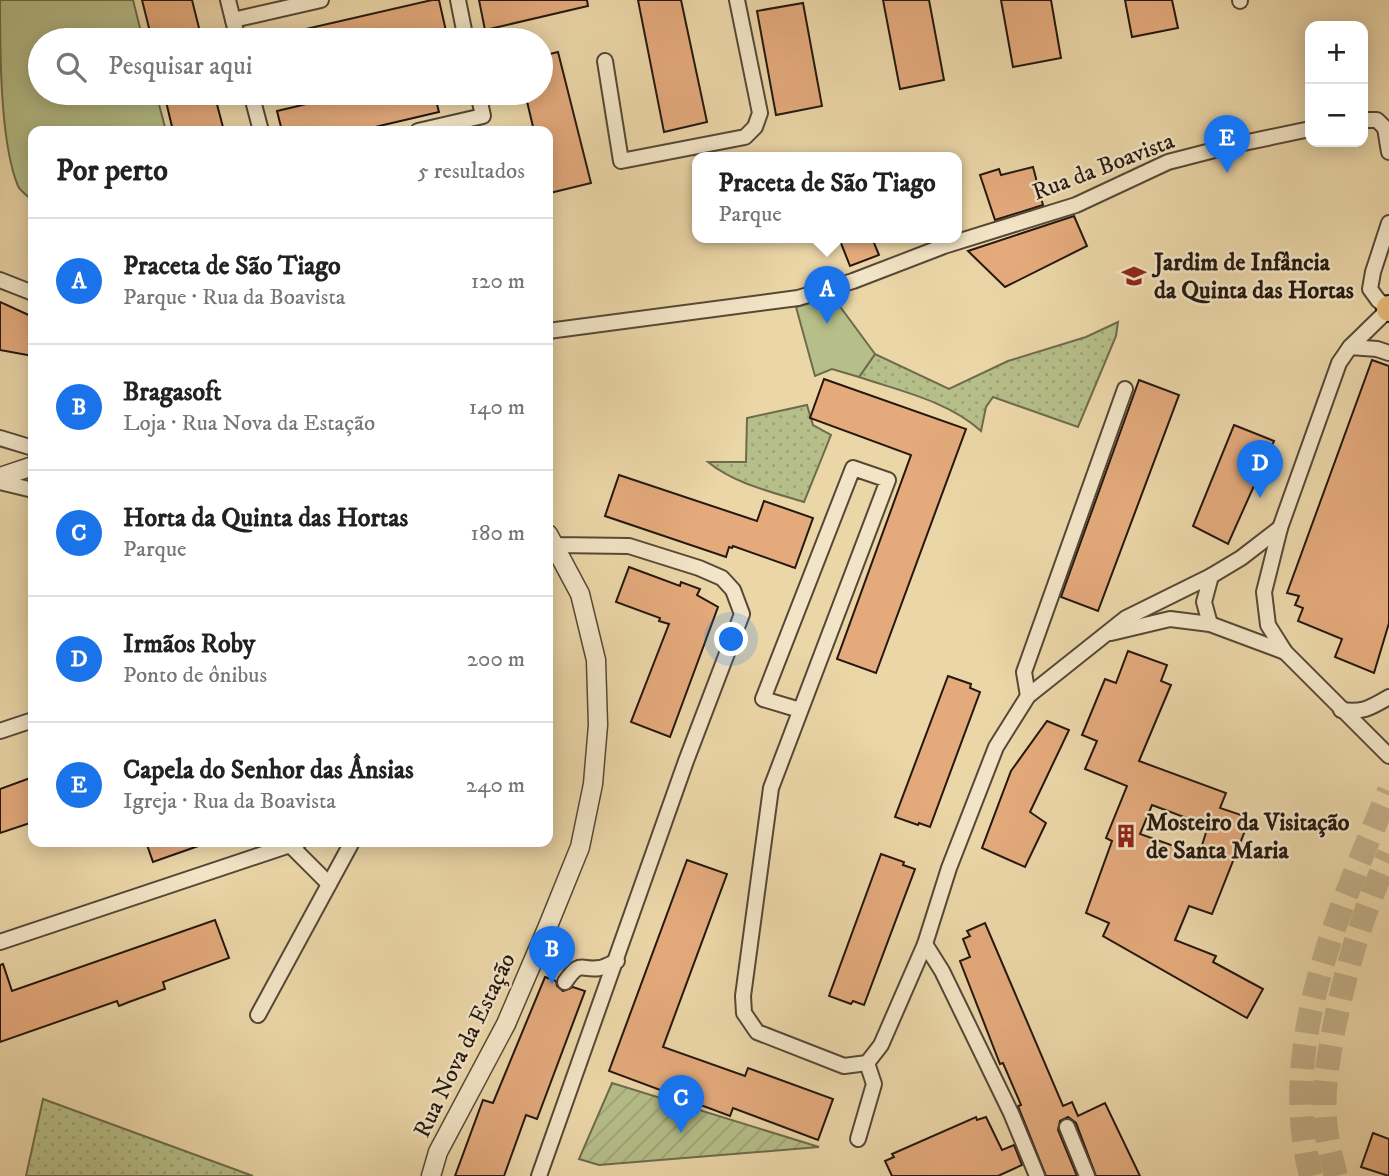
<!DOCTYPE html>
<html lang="pt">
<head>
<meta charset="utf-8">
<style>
  :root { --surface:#fff; --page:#f2f2f2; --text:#222; --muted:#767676; --line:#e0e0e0; --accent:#1a73e8 }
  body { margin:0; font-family:"IM FELL DW Pica",serif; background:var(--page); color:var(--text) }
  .controls { position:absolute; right:21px; top:21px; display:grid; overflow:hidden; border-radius:14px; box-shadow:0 4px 18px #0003 }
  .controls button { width:63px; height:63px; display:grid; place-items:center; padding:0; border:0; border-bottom:2px solid var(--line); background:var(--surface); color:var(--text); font:35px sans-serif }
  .you { position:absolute; left:732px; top:640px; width:24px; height:24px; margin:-18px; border:5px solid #fff; border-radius:50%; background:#1a73e8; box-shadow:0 0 0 10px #1a73e833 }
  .badge { display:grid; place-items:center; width:46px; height:46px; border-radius:50%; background:var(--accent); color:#fff; font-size:23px; font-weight:700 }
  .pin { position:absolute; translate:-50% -58px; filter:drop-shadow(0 2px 4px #0008) }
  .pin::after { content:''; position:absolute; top:37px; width:24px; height:21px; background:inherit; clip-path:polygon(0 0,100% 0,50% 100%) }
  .popup { position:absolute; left:692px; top:152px; width:270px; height:91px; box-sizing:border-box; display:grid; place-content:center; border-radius:14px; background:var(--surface); filter:drop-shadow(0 2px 5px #0005); font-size:23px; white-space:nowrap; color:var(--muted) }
  .popup b { font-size:26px; color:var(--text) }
  .popup::after { content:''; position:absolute; left:50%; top:100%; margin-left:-14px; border:14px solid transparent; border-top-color:var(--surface) }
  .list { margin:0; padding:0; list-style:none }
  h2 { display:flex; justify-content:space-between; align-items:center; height:91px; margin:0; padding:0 28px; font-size:30px }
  h2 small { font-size:23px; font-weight:400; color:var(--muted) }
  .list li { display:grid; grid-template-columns:46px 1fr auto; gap:21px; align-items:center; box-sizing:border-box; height:126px; padding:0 28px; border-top:2px solid var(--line) }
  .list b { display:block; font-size:26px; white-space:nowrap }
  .list p { margin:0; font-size:23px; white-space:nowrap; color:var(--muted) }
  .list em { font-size:23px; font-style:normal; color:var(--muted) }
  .icon { flex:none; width:38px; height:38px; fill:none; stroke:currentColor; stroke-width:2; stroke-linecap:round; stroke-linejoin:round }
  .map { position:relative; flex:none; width:1389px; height:1176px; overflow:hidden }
  .search { position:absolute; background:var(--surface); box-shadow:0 4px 18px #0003; left:28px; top:28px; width:525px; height:77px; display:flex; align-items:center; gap:18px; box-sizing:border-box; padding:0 24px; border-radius:38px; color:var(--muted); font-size:26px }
  .panel { position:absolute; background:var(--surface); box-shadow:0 4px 18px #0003; left:28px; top:126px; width:525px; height:721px; border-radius:14px }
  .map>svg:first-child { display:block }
</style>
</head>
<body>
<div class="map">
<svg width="1389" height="1176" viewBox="0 0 1389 1176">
  <defs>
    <pattern id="grass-dots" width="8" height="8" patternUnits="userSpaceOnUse" patternTransform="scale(1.75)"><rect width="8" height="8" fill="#b6be89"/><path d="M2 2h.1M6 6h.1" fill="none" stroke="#9ca375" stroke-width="1.8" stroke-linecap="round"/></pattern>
    <pattern id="garden-furrows" width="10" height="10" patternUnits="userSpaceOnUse" patternTransform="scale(1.75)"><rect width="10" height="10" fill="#b6be89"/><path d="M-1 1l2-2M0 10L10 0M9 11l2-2" fill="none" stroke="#9ca375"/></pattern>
  </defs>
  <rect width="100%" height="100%" fill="#ebd6a8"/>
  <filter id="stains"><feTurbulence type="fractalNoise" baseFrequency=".00286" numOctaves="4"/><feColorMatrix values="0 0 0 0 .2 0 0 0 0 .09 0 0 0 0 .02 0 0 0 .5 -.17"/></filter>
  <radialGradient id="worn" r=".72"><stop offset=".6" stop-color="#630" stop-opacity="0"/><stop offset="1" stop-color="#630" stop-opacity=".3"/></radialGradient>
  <!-- grass -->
  <g fill="url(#grass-dots)" stroke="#6d6b4c" stroke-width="2">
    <path d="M1118,322L1116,336L1078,427L993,397L986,407L981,431C948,401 900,391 859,377L875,354L949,389L1008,361L1086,337Z"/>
    <path d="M807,405L813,425L831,435L804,502C772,492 735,484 708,462H746L747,418Z"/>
    <path d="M43,1099L253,1176H26Z"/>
  </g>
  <!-- park -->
  <g fill="#b6be89" stroke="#6d6b4c" stroke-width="2">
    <path d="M0,0H133L143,40H40V93H156L166,131H33V201C28,196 21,192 18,186C0,143 0,51 0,0Z"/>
    <path d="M833,297L875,354L859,377L832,369L815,376L796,307Z"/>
  </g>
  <!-- garden -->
  <path fill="url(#garden-furrows)" stroke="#6d6b4c" stroke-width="2" d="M612,1083L819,1147L599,1165L579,1159Z"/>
  <!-- building -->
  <g fill="#e4aa7c" stroke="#241810" stroke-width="2" fill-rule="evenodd">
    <path d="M142,0H192L202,40H152Z"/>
    <path d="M432,0H439L448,40H285L284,34Z"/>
    <path d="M479,0H587L588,6L485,30Z"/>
    <path d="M638,0H681L707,122L664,132Z"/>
    <path d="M883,0H929L944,80L900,89Z"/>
    <path d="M1001,0H1051L1061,58L1013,67Z"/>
    <path d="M1125,0H1172L1178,28L1132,37Z"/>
    <path d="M803,3L822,106L776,115L757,11Z"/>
    <path d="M558,52L591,183L550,193L548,185V131H534L525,93H541V56Z"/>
    <path d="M164,93H214L224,131H173Z"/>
    <path d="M353,93H434L439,112L358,131H282L277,111Z"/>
    <path d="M1033,167L1043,205L995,220L980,175L999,169L1001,175Z"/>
    <path d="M1074,216L1087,246L1005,287L968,251Z"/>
    <path d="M839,238H872L879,255L850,266Z"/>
    <path d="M0,302L33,317V356L0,350Z"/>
    <path d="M1372,360L1389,366V623L1374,673L1335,657L1342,639L1298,621L1303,608L1295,605L1299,596L1287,593Z"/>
    <path d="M824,379L966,429L876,673L837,659L911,455L810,418Z"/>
    <path d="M1139,380L1179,395L1098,611L1061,597Z"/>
    <path d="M1234,425L1274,441L1228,544L1193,526Z"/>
    <path d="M619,475L757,521L764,501L813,518L795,568L733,546L732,548L729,547L726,557L605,516Z"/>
    <path d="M629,567L680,586L681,582L700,589L697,595L718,607L670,737L631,722L669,624L659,621L660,618L616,602Z"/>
    <path d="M1128,651L1167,665L1161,681L1171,685L1139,761L1226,793L1220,808L1250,818L1212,914L1189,906L1175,940L1216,956L1213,962L1263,989L1247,1018L1103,936L1109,923L1086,913L1112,841L1106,838L1127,786L1085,769L1097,741L1082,735L1105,679L1116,683ZM1152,805L1208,826L1199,855L1140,834Z"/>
    <path d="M948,676L971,684L970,688L980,692L930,827L919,823L918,825L895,817Z"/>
    <path d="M1047,721L1069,730L1030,812L1046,823L1025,867L982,848L1011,771Z"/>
    <path d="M33,777V822L0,833V789Z"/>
    <path d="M146,842H204V844L153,862Z"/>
    <path d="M881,854L904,862L903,865L915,869L864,1005L853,1001L851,1004L829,996Z"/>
    <path d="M687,860L727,874L663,1047L745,1076L748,1068L833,1099L818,1140L733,1108L730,1116L609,1071Z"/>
    <path d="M215,920L229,958L163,982L165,989L129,1002L119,1006L117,1001L0,1042V965L3,964L12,991Z"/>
    <path d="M985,923L1063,1106L1072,1102L1078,1116L1105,1103L1140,1176H1096L1076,1123L1068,1117L1060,1121L1058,1130L1077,1176H1046L1018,1106L1021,1105L1003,1063L1000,1064L960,961L970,957L963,939L970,936L967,931Z"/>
    <path d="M545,977L556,981L557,986L563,991L573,987L585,991L537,1119L526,1115L504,1176H455L483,1100L493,1103Z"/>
    <path d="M976,1117L977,1120L986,1117L1002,1150L1014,1145L1022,1165L998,1176H892L885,1161L894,1157L892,1154Z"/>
    <path d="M1373,1133L1389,1139V1176L1361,1167Z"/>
  </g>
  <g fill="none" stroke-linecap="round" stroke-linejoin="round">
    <!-- trunk-tunnel -->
    <g stroke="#c3b08a" stroke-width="24" stroke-dasharray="24 12" stroke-linecap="butt">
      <path d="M1311,1176C1277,1044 1339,910 1389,791"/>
      <path d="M1336,1176C1331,1157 1326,1138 1325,1118C1323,1089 1328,1061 1333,1033C1346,967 1362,915 1389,854"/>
    </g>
    <!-- minor casing -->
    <g stroke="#564836" stroke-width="18">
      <g id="minor">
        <path d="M228,0L238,40"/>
        <path d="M458,0L466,40"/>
        <path d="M1240,0V1"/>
        <path d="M233,20L321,0"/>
        <path d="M605,61L621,161L745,137L755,127L760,113L737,0"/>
        <path d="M251,93L261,131"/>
        <path d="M1363,120H1377L1385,128L1389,152"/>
        <path d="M418,131L483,116L478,93"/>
        <path d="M1389,223L1373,272L1370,289L1378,300L1389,309L1350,347L1339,363L1280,528L1264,592L1268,625L1285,652L1389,756"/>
        <path d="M0,280L33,293"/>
        <path d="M548,331L798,298L853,281L944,246L1076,205L1168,162L1234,145L1310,129"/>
        <path d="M1350,347L1377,349L1389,353"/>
        <path d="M0,438L33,448"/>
        <path d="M0,482L33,490"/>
        <path d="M1210,624L1204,602L1211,576"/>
        <path d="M1111,633L1170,619L1210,624L1285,652"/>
        <path d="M1028,696L1024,672L1125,389"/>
        <path d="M800,710L763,699L853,468L888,480L771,788L743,996L744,1013L757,1032L844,1066L867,1063L881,1045L925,944L949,868L996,747L1028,696L1126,618L1211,576L1241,558L1280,528"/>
        <path d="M1341,710C1363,713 1370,708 1389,697"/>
        <path d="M0,731L33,720"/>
        <path d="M290,845L329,884"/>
        <path d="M0,942L299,842"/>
        <path d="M925,944L942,971L1011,1113L1037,1176"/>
        <path d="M565,982C581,959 580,971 600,968C605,967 612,963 617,961"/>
        <path d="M258,1015L352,842"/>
        <path d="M1067,1127L1087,1176"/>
        <path d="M858,1139L874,1084L867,1063"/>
        <path d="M539,1176L686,761L742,614L733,590L722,578L699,568L629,546L555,545L548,543"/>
      </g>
    </g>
    <!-- tertiary casing -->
    <g stroke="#564836" stroke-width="21">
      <g id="tertiary">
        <path d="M0,477L33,466"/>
        <path d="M431,1176L438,1152L506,1024L548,926L580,847L593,784L598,725L596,660L580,594L548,534"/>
      </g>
    </g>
    <!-- trunk casing -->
    <g stroke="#241810" stroke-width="28">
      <path id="trunk" d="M1389,309V308"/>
    </g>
    <!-- minor -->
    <use href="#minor" stroke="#f2e4c6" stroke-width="14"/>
    <!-- tertiary -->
    <use href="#tertiary" stroke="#f2e4c6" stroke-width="18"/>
    <!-- trunk -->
    <use href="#trunk" stroke="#e6bb74" stroke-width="24"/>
  </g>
  <!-- icons -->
  <defs>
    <g id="school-bare" transform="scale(1.89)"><path d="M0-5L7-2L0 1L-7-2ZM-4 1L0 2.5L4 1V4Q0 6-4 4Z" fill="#8f2418" stroke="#f2e4c6" stroke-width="2.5" paint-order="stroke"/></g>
    <g id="building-bare" transform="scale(1.89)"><path d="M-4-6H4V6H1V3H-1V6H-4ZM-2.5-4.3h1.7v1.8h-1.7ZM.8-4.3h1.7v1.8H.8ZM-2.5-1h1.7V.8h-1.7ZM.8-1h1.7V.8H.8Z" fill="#8f2418" stroke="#f2e4c6" stroke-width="2.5" paint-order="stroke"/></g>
  </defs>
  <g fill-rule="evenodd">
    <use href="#school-bare" x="1134" y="276"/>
    <use href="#building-bare" x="1126" y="836"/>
  </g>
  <g text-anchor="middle" stroke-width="5" stroke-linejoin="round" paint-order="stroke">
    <!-- street labels -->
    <g font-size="24" fill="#241810" stroke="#f2e4c6">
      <text transform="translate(1103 166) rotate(-21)" y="8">Rua da Boavista</text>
      <text transform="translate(464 1045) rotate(-64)" y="8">Rua Nova da Estação</text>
    </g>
    <!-- poi labels -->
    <g font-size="24" font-weight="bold" fill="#241810" stroke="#f2e4c6" text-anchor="start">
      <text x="1154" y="270">Jardim de Infância<tspan x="1154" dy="28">da Quinta das Hortas</tspan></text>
      <text x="1146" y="830">Mosteiro da Visitação<tspan x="1146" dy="28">de Santa Maria</tspan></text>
    </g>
  </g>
  <rect width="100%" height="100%" filter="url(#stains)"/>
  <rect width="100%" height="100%" fill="url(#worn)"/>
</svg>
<div class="controls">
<button>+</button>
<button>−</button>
</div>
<div class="you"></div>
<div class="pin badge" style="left:827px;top:324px">A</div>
<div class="popup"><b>Praceta de São Tiago</b>Parque</div>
<div class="pin badge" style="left:552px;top:984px">B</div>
<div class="pin badge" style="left:681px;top:1133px">C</div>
<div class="pin badge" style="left:1260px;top:498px">D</div>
<div class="pin badge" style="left:1227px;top:173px">E</div>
<div class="search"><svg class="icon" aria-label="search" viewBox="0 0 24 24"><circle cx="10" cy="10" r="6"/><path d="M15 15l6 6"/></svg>Pesquisar aqui</div>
<section class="panel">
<h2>Por perto<small>5 resultados</small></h2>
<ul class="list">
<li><span class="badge">A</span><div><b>Praceta de São Tiago</b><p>Parque · Rua da Boavista</p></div><em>120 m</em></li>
<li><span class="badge">B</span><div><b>Bragasoft</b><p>Loja · Rua Nova da Estação</p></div><em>140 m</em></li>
<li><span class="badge">C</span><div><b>Horta da Quinta das Hortas</b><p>Parque</p></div><em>180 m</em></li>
<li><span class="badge">D</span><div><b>Irmãos Roby</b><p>Ponto de ônibus</p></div><em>200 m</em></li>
<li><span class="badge">E</span><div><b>Capela do Senhor das Ânsias</b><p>Igreja · Rua da Boavista</p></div><em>240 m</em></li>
</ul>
</section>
</div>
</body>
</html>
